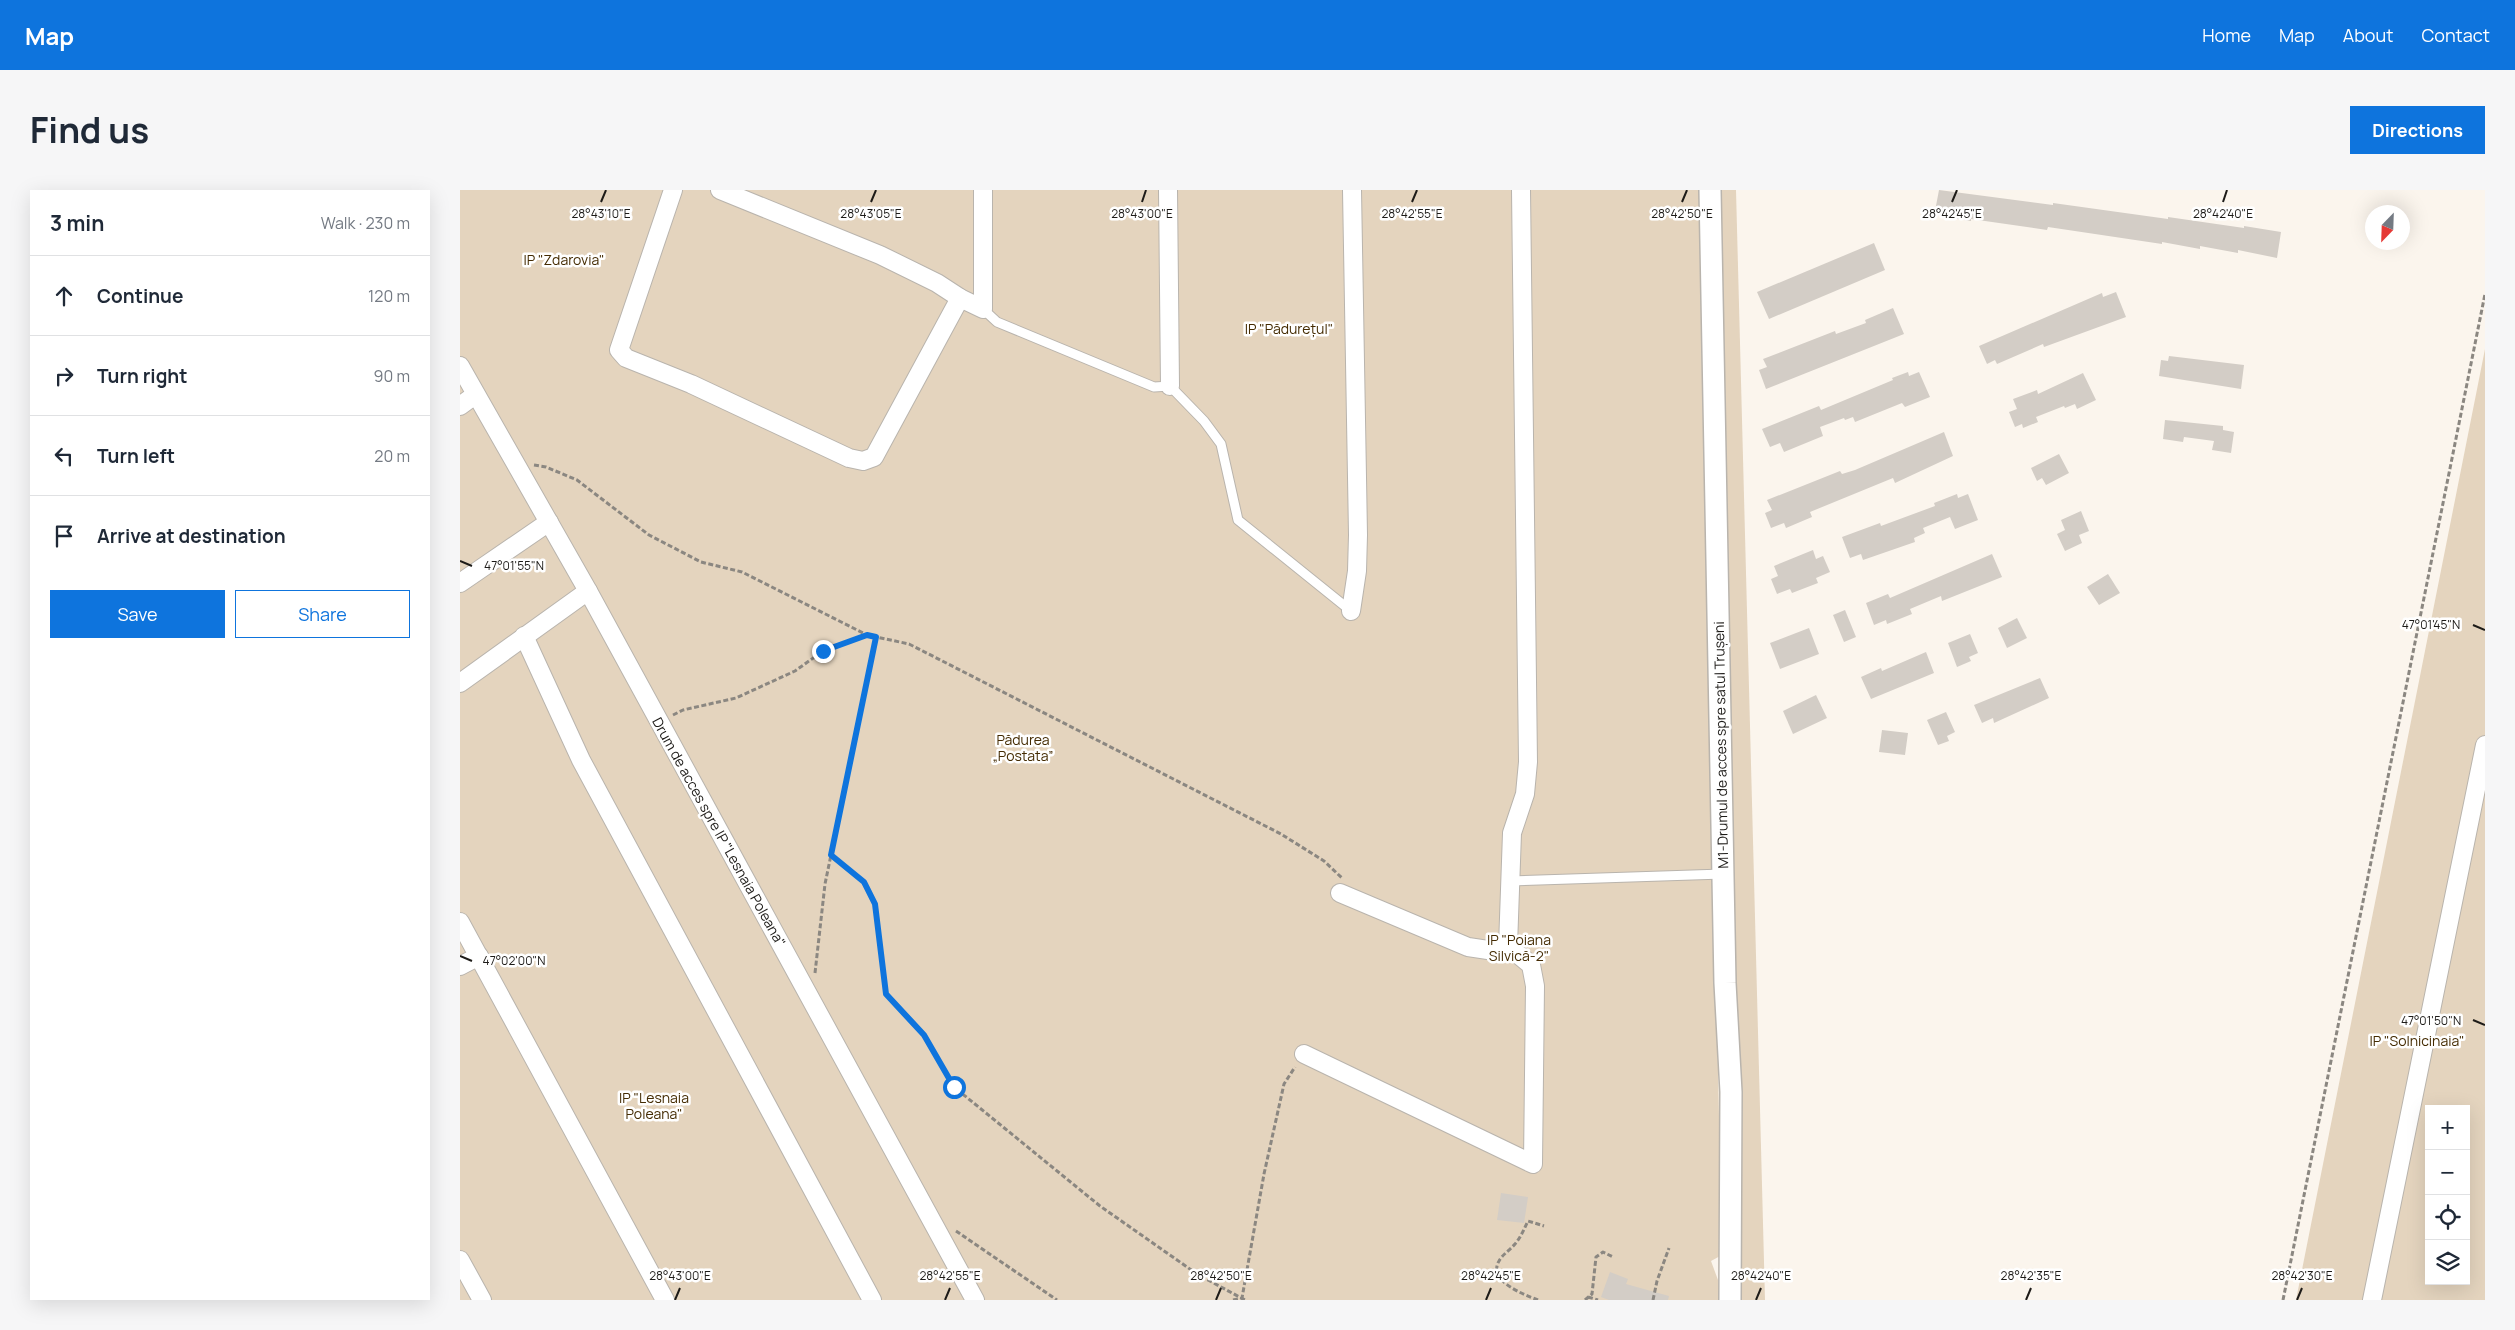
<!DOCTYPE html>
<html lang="en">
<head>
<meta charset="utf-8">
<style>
  :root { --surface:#fff; --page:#f6f6f7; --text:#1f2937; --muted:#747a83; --line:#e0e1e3; --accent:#0e74dd }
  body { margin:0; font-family:Manrope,sans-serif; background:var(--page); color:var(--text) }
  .controls { position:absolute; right:15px; bottom:15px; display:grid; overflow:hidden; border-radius:0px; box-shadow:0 5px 20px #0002 }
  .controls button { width:45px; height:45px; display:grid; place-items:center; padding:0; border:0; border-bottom:1px solid var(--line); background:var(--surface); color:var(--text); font:25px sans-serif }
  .compass { position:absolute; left:1905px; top:15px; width:45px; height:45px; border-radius:50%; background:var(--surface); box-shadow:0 5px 20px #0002; rotate:203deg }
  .stop { position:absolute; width:15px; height:15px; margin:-11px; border:4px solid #0e74dd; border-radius:50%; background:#fff }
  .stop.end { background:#0e74dd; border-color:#fff; box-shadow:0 1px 5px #0008 }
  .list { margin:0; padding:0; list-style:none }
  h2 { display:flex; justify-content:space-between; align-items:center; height:65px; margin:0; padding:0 20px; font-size:21px }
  h2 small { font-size:16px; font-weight:400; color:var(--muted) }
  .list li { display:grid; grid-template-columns:32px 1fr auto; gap:15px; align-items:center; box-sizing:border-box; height:80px; padding:0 20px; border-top:1px solid var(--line) }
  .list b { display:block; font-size:19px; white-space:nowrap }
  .list em { font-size:16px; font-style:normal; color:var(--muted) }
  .actions { display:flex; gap:10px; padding:15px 20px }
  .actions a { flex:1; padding:11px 0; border:1px solid var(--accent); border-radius:0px; text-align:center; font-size:18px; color:var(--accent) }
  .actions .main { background:var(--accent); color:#fff }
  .icon { flex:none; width:28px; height:28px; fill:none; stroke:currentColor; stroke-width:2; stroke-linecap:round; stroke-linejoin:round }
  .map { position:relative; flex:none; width:2025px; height:1110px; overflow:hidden; border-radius:0px }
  header { display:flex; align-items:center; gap:30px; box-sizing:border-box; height:70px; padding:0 25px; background:var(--accent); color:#fff }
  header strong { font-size:24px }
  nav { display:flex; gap:28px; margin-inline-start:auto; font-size:18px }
  .intro { display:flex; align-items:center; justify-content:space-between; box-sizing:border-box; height:120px; padding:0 30px }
  h1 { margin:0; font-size:35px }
  .button { padding:12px 22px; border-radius:0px; background:var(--accent); color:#fff; font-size:18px; font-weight:700 }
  main { display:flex; gap:30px; padding:0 30px }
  aside { flex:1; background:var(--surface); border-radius:0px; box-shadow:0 5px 20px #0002 }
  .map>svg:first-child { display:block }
</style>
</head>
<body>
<header>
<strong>Map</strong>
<nav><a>Home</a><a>Map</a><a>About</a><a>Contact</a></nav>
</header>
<div class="intro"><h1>Find us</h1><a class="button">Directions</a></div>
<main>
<aside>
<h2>3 min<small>Walk · 230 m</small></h2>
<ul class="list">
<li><svg class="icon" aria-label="ahead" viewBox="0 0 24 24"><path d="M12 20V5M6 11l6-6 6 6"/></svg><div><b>Continue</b></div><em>120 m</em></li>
<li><svg class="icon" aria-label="right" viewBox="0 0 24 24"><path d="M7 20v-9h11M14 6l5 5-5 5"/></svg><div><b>Turn right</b></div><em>90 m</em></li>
<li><svg class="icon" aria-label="left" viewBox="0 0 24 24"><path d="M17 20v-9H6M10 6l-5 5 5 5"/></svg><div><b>Turn left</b></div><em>20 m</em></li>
<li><svg class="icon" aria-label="arrive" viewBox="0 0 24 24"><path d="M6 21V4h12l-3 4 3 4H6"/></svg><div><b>Arrive at destination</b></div></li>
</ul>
<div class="actions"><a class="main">Save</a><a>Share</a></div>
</aside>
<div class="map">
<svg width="2025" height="1110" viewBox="0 0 2025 1110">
  <rect width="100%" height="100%" fill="#fbf5ed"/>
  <!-- green -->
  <g fill="#e4d4be" fill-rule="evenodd">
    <path d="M0,0H1239L1262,1065L1251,1071L1258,1090L1259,1110H0Z"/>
    <path d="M1260,0H1276L1305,1110H1280Z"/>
    <path d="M2025,159V1110H1836ZM1969,919H2006V1091H1969Z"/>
  </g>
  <!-- building -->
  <g fill="#d3cdc6">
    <path d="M1479,0L1593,15V13L1708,29V27L1784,38V36L1821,42L1817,68L1778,60V63L1740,56V59L1702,52V54L1588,37L1587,40L1511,29V31L1484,27L1485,23L1475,21Z"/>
    <path d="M1414,53L1425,80L1309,129L1297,102Z"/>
    <path d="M1656,102L1666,127L1584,157L1583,154L1537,174L1535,170L1527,174L1519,156L1642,103L1643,107Z"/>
    <path d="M1433,118L1444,144L1306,199L1299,180L1307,177L1303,169L1375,141L1376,144L1406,133L1405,130Z"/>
    <path d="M1709,166L1784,175L1781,199L1699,186L1701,170L1708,171Z"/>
    <path d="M1448,182L1449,186L1459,182L1470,207L1445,217L1442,213L1395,232L1393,227L1385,230L1384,228L1360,237L1363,246L1324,262L1320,253L1310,257L1302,239L1359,216L1361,220L1433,190L1432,188Z"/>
    <path d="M1623,183L1636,210L1617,219L1615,214L1605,218L1604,216L1576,227L1578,232L1563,238L1562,234L1555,237L1549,222L1557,219L1553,209L1577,200L1578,204Z"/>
    <path d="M1705,230L1763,236V240L1774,242L1771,263L1752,260L1754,251L1724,247L1723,252L1703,249Z"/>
    <path d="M1484,242L1493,266L1435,293L1433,288L1350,322L1352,327L1326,338L1324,333L1311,338L1305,323L1312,320L1307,310L1380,281L1382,284L1395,280Z"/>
    <path d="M1599,264L1609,283L1586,295L1582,288L1577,291L1571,278Z"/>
    <path d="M1497,304L1498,308L1508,304L1518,330L1495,339L1490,327L1463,338L1465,343L1454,348L1455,352L1403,370L1401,364L1390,368L1382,347L1420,333L1421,336L1475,316L1474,313Z"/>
    <path d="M1621,321L1629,341L1619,345L1622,353L1605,361L1597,344L1605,340L1601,330Z"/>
    <path d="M1353,360L1356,369L1363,366L1370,382L1356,388L1358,393L1332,403L1330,399L1317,404L1311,389L1318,386L1314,376Z"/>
    <path d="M1532,364L1542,387L1482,411L1481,406L1450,419L1452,424L1427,434L1426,430L1414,435L1406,413L1428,404L1430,408Z"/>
    <path d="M1648,384L1660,403L1639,415L1627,397Z"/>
    <path d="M1385,420L1396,447L1384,452L1373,425Z"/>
    <path d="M1557,428L1567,448L1547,458L1538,438Z"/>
    <path d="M1349,438L1359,464L1320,479L1310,453Z"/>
    <path d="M1510,444L1518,463L1509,467L1511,471L1497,477L1488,453Z"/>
    <path d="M1466,462L1474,483L1411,509L1401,487L1421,478L1422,481Z"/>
    <path d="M1580,488L1589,508L1534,533L1533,528L1522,533L1514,515Z"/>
    <path d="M1356,505L1367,528L1333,544L1323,521Z"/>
    <path d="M1486,522L1495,542L1487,546L1489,551L1478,555L1467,530Z"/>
    <path d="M1422,540L1448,543L1445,565L1419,562Z"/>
    <path d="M1041,1003L1068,1007L1064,1033L1037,1030Z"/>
    <path d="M1150,1082L1168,1089L1166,1094L1209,1106L1208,1110H1149L1141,1107Z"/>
  </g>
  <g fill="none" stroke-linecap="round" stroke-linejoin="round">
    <!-- service casing -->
    <g stroke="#b9b4ad" stroke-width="11">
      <g id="service">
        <path d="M523,119L537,132L694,197L710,196L744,231L761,254L778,330L891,421"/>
        <path d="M1050,691L1263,684"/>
      </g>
    </g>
    <!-- minor casing -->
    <g stroke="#b9b4ad" stroke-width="20">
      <g id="minor">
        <path d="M213,0L159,160L166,168L231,194L389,268L403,271L414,267L500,108"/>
        <path d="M260,0L420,65L477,93L500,108L523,119V0"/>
        <path d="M708,0L710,196"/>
        <path d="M0,176L128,401L515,1110"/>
        <path d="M0,216L15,205"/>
        <path d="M0,393L89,332"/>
        <path d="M891,421L897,381L898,345L892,0"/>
        <path d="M64,446L121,570L412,1110"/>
        <path d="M0,493L128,401"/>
        <path d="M880,703L1008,757L1028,760L1048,756"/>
        <path d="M0,732L205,1110"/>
        <path d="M0,776L19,766"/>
        <path d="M844,864L1073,974L1075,796L1071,775L1048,756L1052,643L1065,604L1068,572L1061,0"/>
        <path d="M0,1070L22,1110"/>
        <path d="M1912,1110L2025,555"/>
      </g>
    </g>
    <!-- tertiary casing -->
    <g stroke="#b9b4ad" stroke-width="24">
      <path id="tertiary" d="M1250,0L1265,793L1271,902L1270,1110"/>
    </g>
    <!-- path -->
    <g stroke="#8b8781" stroke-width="3" stroke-dasharray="5 2.5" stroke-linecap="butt">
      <path d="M74,275L86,277L117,290L189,345L241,372L282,382L407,445L449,454L821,644L864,671L882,688"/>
      <path d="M213,525L223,520L276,508L335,481L363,461L406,446"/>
      <path d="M371,665L404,692L415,714L426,804L464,845L494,897L640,1016L737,1084L785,1110"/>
      <path d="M355,783L365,694L416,447"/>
      <path d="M496,1041L597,1110"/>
      <path d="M1128,1107L1138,1110"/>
      <path d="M773,1110L782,1108L804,984L824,894L835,877"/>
      <path d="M1078,1110C1065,1105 1027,1091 1039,1071C1042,1065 1050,1060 1055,1054C1061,1047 1064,1039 1068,1031L1084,1036"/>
      <path d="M1125,1110L1132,1104L1136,1067L1143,1062L1153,1067"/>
      <path d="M1193,1110L1197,1091L1209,1058"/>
      <path d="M1823,1110L2025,104"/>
    </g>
    <!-- service -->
    <use href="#service" stroke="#fff" stroke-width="9"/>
    <!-- minor -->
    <use href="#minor" stroke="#fff" stroke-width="18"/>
    <!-- tertiary -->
    <use href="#tertiary" stroke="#fff" stroke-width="21"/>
  </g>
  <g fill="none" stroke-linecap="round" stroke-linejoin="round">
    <!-- route -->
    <path stroke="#0e74dd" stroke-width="6" d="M363,461L407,445L416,447L371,665L404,692L415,714L426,804L464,845L494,897"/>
  </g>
  <!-- ticks -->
  <path fill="none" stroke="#1d1b18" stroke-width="2" d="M141,12L146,0M411,12L416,0M682,12L686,0M952,12L957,0M1222,12L1227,0M1492,12L1497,0M1763,12L1767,0M0,371L12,376M2013,435L2025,440M0,766L12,771M2013,830L2025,835M215,1110L220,1098M485,1110L490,1098M756,1110L761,1098M1026,1110L1031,1098M1296,1110L1301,1098M1566,1110L1571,1098M1837,1110L1842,1098"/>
  <g text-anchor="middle" stroke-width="5" stroke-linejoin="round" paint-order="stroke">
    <!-- park labels -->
    <g font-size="14" fill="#442b02" stroke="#fff">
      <text x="104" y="75">IP "Zdarovia"</text>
      <text x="829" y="144">IP "Pădurețul"</text>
      <text x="563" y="555">Pădurea<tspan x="563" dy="16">„Postata”</tspan></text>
      <text x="1059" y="755">IP "Poiana<tspan x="1059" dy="16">Silvică-2"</tspan></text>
      <text x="1957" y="856">IP "Solnicinaia"</text>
      <text x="194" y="913">IP "Lesnaia<tspan x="194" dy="16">Poleana"</tspan></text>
    </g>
    <!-- street labels -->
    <g font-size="14" fill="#1d1b18" stroke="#fff">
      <text transform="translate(1261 555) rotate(-91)" y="5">M1-Drumul de acces spre satul Trușeni</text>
      <text transform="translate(259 642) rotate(61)" y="5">Drum de acces spre IP "Lesnaia Poleana"</text>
    </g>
  </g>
  <g font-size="12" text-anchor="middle" fill="#1d1b18" stroke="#fff" stroke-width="5" stroke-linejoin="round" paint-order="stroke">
    <text x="141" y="28">28°43'10"E</text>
    <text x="682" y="28">28°43'00"E</text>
    <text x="952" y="28">28°42'55"E</text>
    <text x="1222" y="28">28°42'50"E</text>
    <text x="1492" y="28">28°42'45"E</text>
    <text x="1763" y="28">28°42'40"E</text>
    <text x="411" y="28">28°43'05"E</text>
    <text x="54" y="380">47°01'55"N</text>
    <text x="1971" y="439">47°01'45"N</text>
    <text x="54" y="775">47°02'00"N</text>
    <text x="1971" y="835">47°01'50"N</text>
    <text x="220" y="1090">28°43'00"E</text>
    <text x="490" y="1090">28°42'55"E</text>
    <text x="761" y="1090">28°42'50"E</text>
    <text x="1031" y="1090">28°42'45"E</text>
    <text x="1301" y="1090">28°42'40"E</text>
    <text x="1571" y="1090">28°42'35"E</text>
    <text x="1842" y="1090">28°42'30"E</text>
  </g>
</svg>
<div class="controls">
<button>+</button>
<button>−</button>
<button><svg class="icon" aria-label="locate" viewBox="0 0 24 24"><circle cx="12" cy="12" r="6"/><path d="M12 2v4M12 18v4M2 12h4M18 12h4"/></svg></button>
<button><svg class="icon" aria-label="layers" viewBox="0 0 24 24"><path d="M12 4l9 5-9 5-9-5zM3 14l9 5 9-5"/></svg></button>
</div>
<svg class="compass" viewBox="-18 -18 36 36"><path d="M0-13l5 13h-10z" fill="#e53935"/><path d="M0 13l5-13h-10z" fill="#747a83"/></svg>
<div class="stop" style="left:494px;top:897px"></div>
<div class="stop end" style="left:363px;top:461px"></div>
</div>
</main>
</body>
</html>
